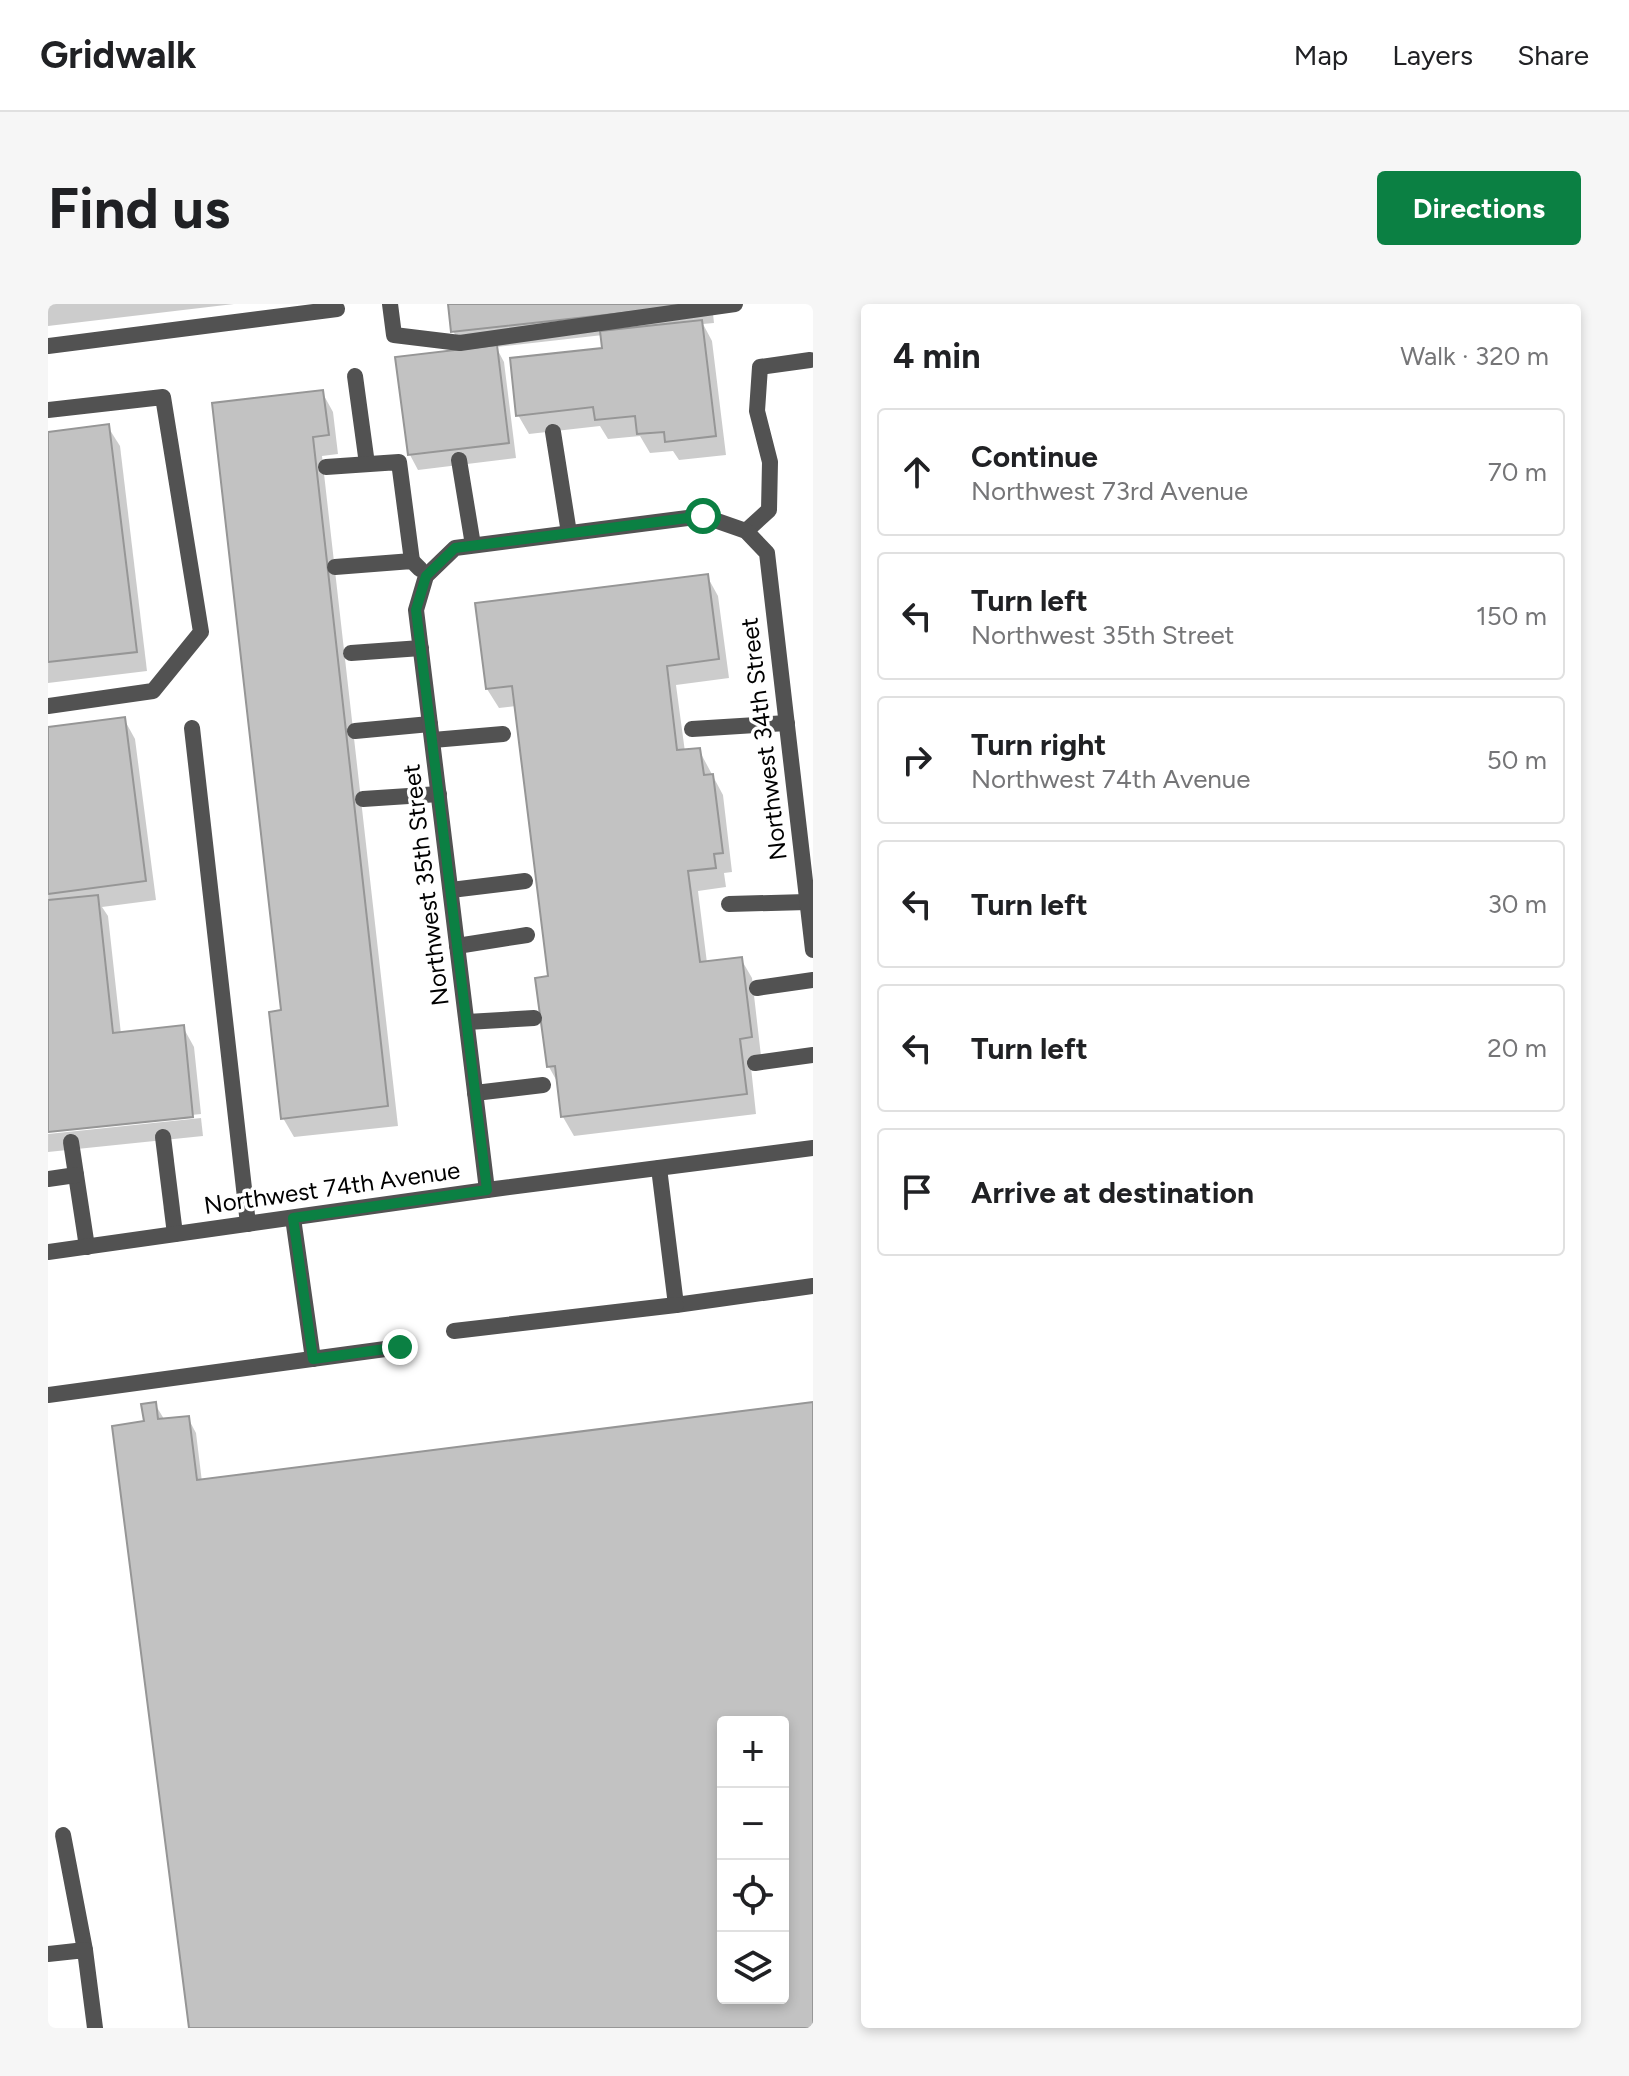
<!DOCTYPE html>
<html lang="en">
<head>
<meta charset="utf-8">
<style>
  :root { --surface:#fff; --page:#f6f6f6; --text:#202124; --muted:#757577; --line:#e0e0e0; --accent:#0b8043 }
  body { margin:0; font-family:Figtree,sans-serif; background:var(--page); color:var(--text) }
  .controls { position:absolute; right:24px; bottom:24px; display:grid; overflow:hidden; border-radius:8px; box-shadow:0 4px 12px #0003 }
  .controls button { width:72px; height:72px; display:grid; place-items:center; padding:0; border:0; border-bottom:2px solid var(--line); background:var(--surface); color:var(--text); font:40px sans-serif }
  .stop { position:absolute; width:24px; height:24px; margin:-18px; border:6px solid #0b8043; border-radius:50%; background:#fff }
  .stop.end { background:#0b8043; border-color:#fff; box-shadow:0 2px 8px #0008 }
  .list { margin:0; padding:0; list-style:none }
  h2 { display:flex; justify-content:space-between; align-items:center; height:104px; margin:0; padding:0 32px; font-size:34px }
  h2 small { font-size:26px; font-weight:400; color:var(--muted) }
  .list li { display:grid; grid-template-columns:52px 1fr auto; gap:24px; align-items:center; box-sizing:border-box; height:128px; margin:0 16px 16px; padding:0 16px; border:2px solid var(--line); border-radius:8px }
  .list b { display:block; font-size:30px; white-space:nowrap }
  .list p { margin:0; font-size:26px; white-space:nowrap; color:var(--muted) }
  .list em { font-size:26px; font-style:normal; color:var(--muted) }
  .icon { flex:none; width:44px; height:44px; fill:none; stroke:currentColor; stroke-width:2; stroke-linecap:round; stroke-linejoin:round }
  .map { position:relative; flex:none; width:765px; height:1724px; overflow:hidden; border-radius:8px }
  header { display:flex; align-items:center; gap:48px; box-sizing:border-box; height:112px; padding:0 40px; background:var(--surface); border-bottom:2px solid var(--line) }
  header strong { font-size:38px }
  nav { display:flex; gap:44px; margin-inline-start:auto; font-size:28px }
  .intro { display:flex; align-items:center; justify-content:space-between; box-sizing:border-box; height:192px; padding:0 48px }
  h1 { margin:0; font-size:56px }
  .button { padding:20px 36px; border-radius:8px; background:var(--accent); color:#fff; font-size:28px; font-weight:700 }
  main { display:flex; gap:48px; padding:0 48px }
  aside { flex:1; background:var(--surface); border-radius:8px; box-shadow:0 4px 12px #0003 }
  .map>svg:first-child { display:block }
</style>
</head>
<body>
<header>
<strong>Gridwalk</strong>
<nav><a>Map</a><a>Layers</a><a>Share</a></nav>
</header>
<div class="intro"><h1>Find us</h1><a class="button">Directions</a></div>
<main>
<div class="map">
<svg width="765" height="1724" viewBox="0 0 765 1724">
  <rect width="100%" height="100%" fill="#fff"/>
  <!-- shadow -->
  <g fill="#0003" fill-rule="evenodd">
    <path d="M0,0H186L0,22Z"/>
    <path d="M402,0H664L666,19L655,20L664,37L678,151L631,156L625,147L602,149L592,132L560,135L552,122L481,130L470,111L556,46L555,31L448,43L456,58L468,154L370,166L362,151L416,47L405,27Z"/>
    <path d="M274,88L285,108L290,150L274,152L350,822L246,833L235,814V708L166,101Z"/>
    <path d="M60,123L72,142L99,367L0,379V130Z"/>
    <path d="M659,272L670,292L681,374L628,381L637,448L651,446L675,491L684,568L676,569L678,583L650,587L659,659L693,655L704,674L713,752L702,754L708,810L526,832L515,813L511,781L501,763L502,674L468,402L451,404L439,385Z"/>
    <path d="M76,415L87,435L108,596L54,603L60,612L73,730L135,723L146,743L153,810L0,826V425Z"/>
    <path d="M153,814L155,832L0,848V830Z"/>
    <path d="M107,1100L116,1115L140,1114L148,1129L154,1178L765,1100V1724H143L98,1119ZM675,1418H735V1694H675Z"/>
  </g>
  <!-- building -->
  <g fill="#c2c2c2" stroke="#969696" stroke-width="2" fill-rule="evenodd">
    <path d="M400,0H656L403,28Z"/>
    <path d="M654,16L668,132L617,138L616,128L589,130L587,112L547,116L545,103L468,112L462,54L554,44L552,27Z"/>
    <path d="M449,41L461,139L360,151L347,53Z"/>
    <path d="M275,86L281,131L265,133L340,802L233,815L221,708L233,706L164,99Z"/>
    <path d="M61,120L89,348L0,358V128Z"/>
    <path d="M660,270L671,355L619,362L629,446L652,444L656,471L665,470L675,549L666,550L668,564L640,567L652,658L694,653L704,733L692,735L699,790L513,813L507,762L499,763L487,674L500,672L464,382L438,385L427,299Z"/>
    <path d="M77,413L98,577L0,590V423Z"/>
    <path d="M50,591L65,729L136,721L145,813L0,828V596Z"/>
    <path d="M108,1098L110,1115L141,1112L149,1176L765,1098V1724H141L64,1122L96,1117L93,1100ZM675,1418H735V1694H675Z"/>
  </g>
  <g fill="none" stroke-linecap="round" stroke-linejoin="round">
    <!-- service -->
    <g stroke="#525252" stroke-width="16">
      <path d="M342,0L346,31L412,39L687,0"/>
      <path d="M0,42L289,5"/>
      <path d="M307,72L319,160"/>
      <path d="M0,106L115,93L153,328L105,387L0,402"/>
      <path d="M505,128L521,229"/>
      <path d="M411,156L425,241"/>
      <path d="M278,163L351,158L364,257"/>
      <path d="M698,227L721,206L722,158L709,107L712,63L762,56"/>
      <path d="M287,263L364,257L372,265"/>
      <path d="M303,349L373,344"/>
      <path d="M144,424L200,920"/>
      <path d="M644,425L739,419"/>
      <path d="M307,427L382,420"/>
      <path d="M385,436L455,430"/>
      <path d="M315,495L391,490"/>
      <path d="M403,586L477,577"/>
      <path d="M681,600L759,598"/>
      <path d="M409,642L479,631"/>
      <path d="M709,684L765,676"/>
      <path d="M419,718L486,714"/>
      <path d="M707,759L765,751"/>
      <path d="M427,789L495,781"/>
      <path d="M115,833L127,930"/>
      <path d="M23,838L39,943"/>
      <path d="M611,864L628,1001L765,982"/>
      <path d="M0,875L28,871"/>
      <path d="M245,914L265,1055"/>
      <path d="M406,1027L628,1001"/>
      <path d="M0,1091L352,1043"/>
      <path d="M15,1531L37,1646"/>
      <path d="M0,1650L37,1646L47,1724"/>
    </g>
    <!-- minor -->
    <g stroke="#525252" stroke-width="16">
      <path d="M439,886L368,306L378,272L407,244L655,212L698,227L719,249L765,646"/>
      <path d="M0,948L439,886L765,844"/>
    </g>
  </g>
  <g fill="none" stroke-linecap="round" stroke-linejoin="round">
    <!-- route -->
    <path stroke="#0b8043" stroke-width="10" d="M352,1043L265,1055L245,914L439,886L368,306L378,272L407,244L655,212"/>
  </g>
  <g text-anchor="middle" stroke-width="7" stroke-linejoin="round" paint-order="stroke">
    <!-- street labels -->
    <g font-size="24" fill="#000" stroke="#fff">
      <text transform="translate(716 435) rotate(-97)" y="8">Northwest 34th Street</text>
      <text transform="translate(378 581) rotate(-97)" y="8">Northwest 35th Street</text>
      <text transform="translate(284 884) rotate(-8)" y="8">Northwest 74th Avenue</text>
    </g>
  </g>
</svg>
<div class="controls">
<button>+</button>
<button>−</button>
<button><svg class="icon" aria-label="locate" viewBox="0 0 24 24"><circle cx="12" cy="12" r="6"/><path d="M12 2v4M12 18v4M2 12h4M18 12h4"/></svg></button>
<button><svg class="icon" aria-label="layers" viewBox="0 0 24 24"><path d="M12 4l9 5-9 5-9-5zM3 14l9 5 9-5"/></svg></button>
</div>
<div class="stop" style="left:655px;top:212px"></div>
<div class="stop end" style="left:352px;top:1043px"></div>
</div>
<aside>
<h2>4 min<small>Walk · 320 m</small></h2>
<ul class="list">
<li><svg class="icon" aria-label="ahead" viewBox="0 0 24 24"><path d="M12 20V5M6 11l6-6 6 6"/></svg><div><b>Continue</b><p>Northwest 73rd Avenue</p></div><em>70 m</em></li>
<li><svg class="icon" aria-label="left" viewBox="0 0 24 24"><path d="M17 20v-9H6M10 6l-5 5 5 5"/></svg><div><b>Turn left</b><p>Northwest 35th Street</p></div><em>150 m</em></li>
<li><svg class="icon" aria-label="right" viewBox="0 0 24 24"><path d="M7 20v-9h11M14 6l5 5-5 5"/></svg><div><b>Turn right</b><p>Northwest 74th Avenue</p></div><em>50 m</em></li>
<li><svg class="icon" aria-label="left" viewBox="0 0 24 24"><path d="M17 20v-9H6M10 6l-5 5 5 5"/></svg><div><b>Turn left</b></div><em>30 m</em></li>
<li><svg class="icon" aria-label="left" viewBox="0 0 24 24"><path d="M17 20v-9H6M10 6l-5 5 5 5"/></svg><div><b>Turn left</b></div><em>20 m</em></li>
<li><svg class="icon" aria-label="arrive" viewBox="0 0 24 24"><path d="M6 21V4h12l-3 4 3 4H6"/></svg><div><b>Arrive at destination</b></div></li>
</ul>
</aside>
</main>
</body>
</html>
